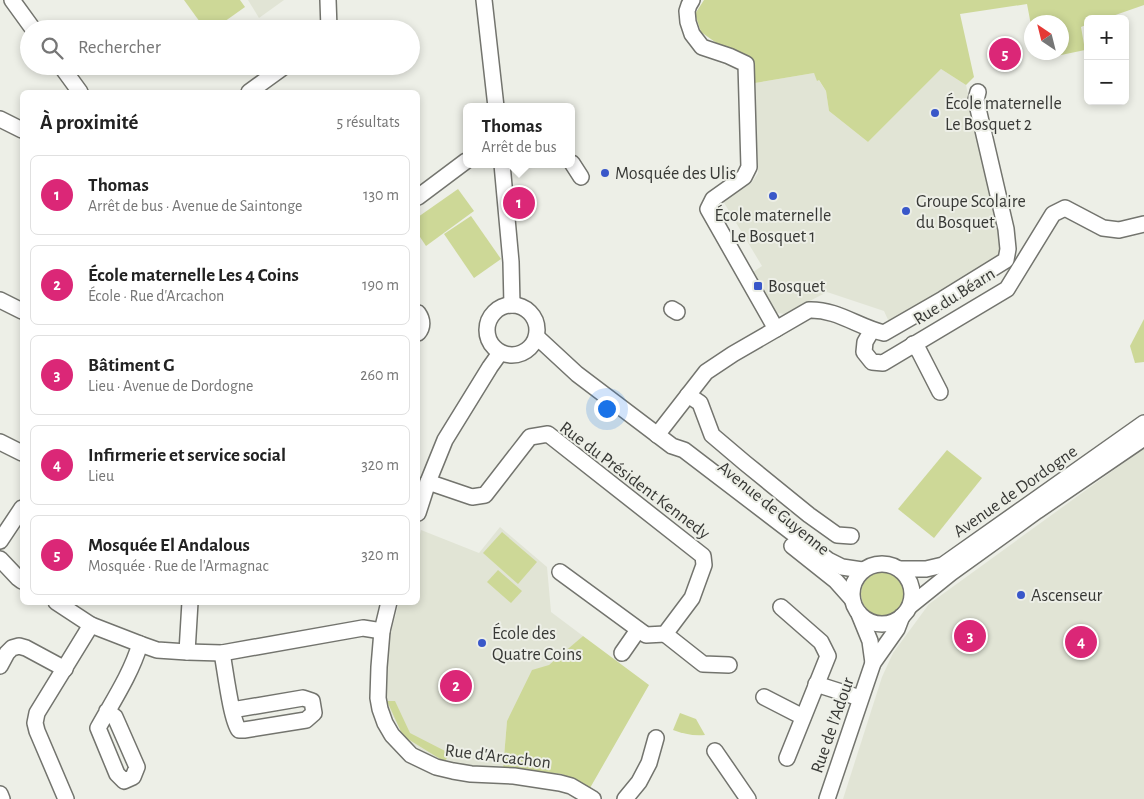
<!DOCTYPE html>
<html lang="fr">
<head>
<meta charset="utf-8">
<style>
  :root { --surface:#fff; --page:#f2f2f2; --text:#222; --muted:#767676; --line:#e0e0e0; --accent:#db2777 }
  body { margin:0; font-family:"Alegreya Sans",sans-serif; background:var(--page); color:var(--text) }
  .controls { position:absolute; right:15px; top:15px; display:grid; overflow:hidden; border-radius:8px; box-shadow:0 2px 8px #0003 }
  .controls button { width:45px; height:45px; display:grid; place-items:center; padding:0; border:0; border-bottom:1px solid var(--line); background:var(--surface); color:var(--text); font:25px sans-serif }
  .compass { position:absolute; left:1024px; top:15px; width:45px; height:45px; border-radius:50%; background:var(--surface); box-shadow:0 2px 8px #0003; rotate:325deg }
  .you { position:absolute; left:606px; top:408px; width:18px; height:18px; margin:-12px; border:4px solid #fff; border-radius:50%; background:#1a73e8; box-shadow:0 0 0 8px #1a73e833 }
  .badge { display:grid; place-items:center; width:32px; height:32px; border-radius:50%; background:var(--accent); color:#fff; font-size:16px; font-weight:700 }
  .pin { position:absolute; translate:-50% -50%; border:2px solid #fff; box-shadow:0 1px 5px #0006 }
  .popup { position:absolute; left:463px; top:103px; width:112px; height:65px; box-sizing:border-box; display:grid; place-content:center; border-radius:8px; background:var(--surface); filter:drop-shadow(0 1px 4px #0005); font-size:16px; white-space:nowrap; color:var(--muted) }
  .popup b { font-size:19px; color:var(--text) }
  .popup::after { content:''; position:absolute; left:50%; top:100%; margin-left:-10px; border:10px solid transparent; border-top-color:var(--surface) }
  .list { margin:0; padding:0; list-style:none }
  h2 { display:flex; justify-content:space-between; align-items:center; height:65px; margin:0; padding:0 20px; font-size:21px }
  h2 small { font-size:16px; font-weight:400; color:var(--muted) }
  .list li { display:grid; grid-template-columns:32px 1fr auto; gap:15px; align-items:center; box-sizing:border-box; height:80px; margin:0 10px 10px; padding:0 10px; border:1px solid var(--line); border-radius:8px }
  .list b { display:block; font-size:19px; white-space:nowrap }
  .list p { margin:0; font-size:16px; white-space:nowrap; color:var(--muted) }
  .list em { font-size:16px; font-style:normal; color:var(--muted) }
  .icon { flex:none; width:28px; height:28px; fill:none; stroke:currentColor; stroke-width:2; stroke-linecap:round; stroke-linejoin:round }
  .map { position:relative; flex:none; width:1144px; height:799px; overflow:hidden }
  .search { position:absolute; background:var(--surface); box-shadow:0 2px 8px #0003; left:20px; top:20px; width:400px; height:55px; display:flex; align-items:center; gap:12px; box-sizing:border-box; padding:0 18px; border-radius:28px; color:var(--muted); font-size:19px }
  .panel { position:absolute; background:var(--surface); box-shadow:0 2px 8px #0003; left:20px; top:90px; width:400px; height:515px; border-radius:8px }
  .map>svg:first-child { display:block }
</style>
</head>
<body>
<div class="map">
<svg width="1144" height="799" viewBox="0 0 1144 799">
  <rect width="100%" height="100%" fill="#edefe7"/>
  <!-- built -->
  <g fill="#e1e4d5">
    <path d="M248,0H284L259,18Z"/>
    <path d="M941,69L966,85L1002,246L1001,253L996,259L889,322L884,311L827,292L785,314L777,313L753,272L762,266L723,201L752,182L758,173L755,83L814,73L826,91L829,111L868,142Z"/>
    <path d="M1144,448V799H843L882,677L893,653L929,604Z"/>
    <path d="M500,527L547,567L551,612L583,636L549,666L507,721L503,769L448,763L422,751L403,736L387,705L386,650L399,603L418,602V543L421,530L479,553Z"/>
  </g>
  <!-- green -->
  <g fill="#cdd897">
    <path d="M184,0H240L245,7L214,29H205Z"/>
    <path d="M704,0H1144V5L1104,19H1088V24L1081,27L1085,50L1042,59L1041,53L1062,52V22H1032L1031,25L1027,4L960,14L974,77L966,85L941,69L868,142L829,111L826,91L819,80L817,81L814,73L755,83L753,69L701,32L695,14Z"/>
    <path d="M458,189L474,211L426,246L418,234V217Z"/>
    <path d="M471,216L501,259L474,278L444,234Z"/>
    <path d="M1144,319V362L1135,363L1130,346Z"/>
    <path d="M947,450L982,478L934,538L898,509Z"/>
    <path d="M502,532L537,562L518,584L483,553Z"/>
    <path d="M498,570L522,591L511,603L487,582Z"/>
    <circle cx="883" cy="594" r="22"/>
    <path d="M583,636L649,685L590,788L562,774L503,769L507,721L532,670L549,665Z"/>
    <path d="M387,701H395L410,733L449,753L445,762L403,736Z"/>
    <path d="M680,713L696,719L705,735C693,736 684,734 673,730Z"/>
  </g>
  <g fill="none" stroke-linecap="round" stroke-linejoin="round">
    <!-- minor casing -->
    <g stroke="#73746e" stroke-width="18">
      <g id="minor">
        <path d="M12,0L33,29"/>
        <path d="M328,0L329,29"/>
        <path d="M484,0L496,107"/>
        <path d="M692,0L689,5L687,11L688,22L692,34L702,47L729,56L746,64L749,167L744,177L713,199L708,209L776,329"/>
        <path d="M61,66L80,92"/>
        <path d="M249,92L285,66"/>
        <path d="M0,119L22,130"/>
        <path d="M572,163L581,177"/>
        <path d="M502,164L511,262L512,305"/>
        <path d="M418,197L466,161"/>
        <path d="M0,300L22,311"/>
        <circle cx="512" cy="330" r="25"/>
        <path d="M672,309L677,312"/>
        <path d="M418,313C423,320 423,327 418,333"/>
        <path d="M872,330L865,342L864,352L872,362L883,363L1007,289L1053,214L1065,208L1103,228L1119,230L1144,224"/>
        <path d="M537,337L577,374L672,446L684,450L828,560L842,567L862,570"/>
        <path d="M913,344L919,351L940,392"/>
        <path d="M688,395L700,403L712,435L745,463L809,515L837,535L851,536"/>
        <path d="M657,435L706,372L733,354L809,310C837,309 858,327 884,333L943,299L1006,260L1008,249L1006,229L976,100L978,92"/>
        <path d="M0,442L22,453"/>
        <path d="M428,482L472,497L485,495L530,437L548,434L703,556L704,565L692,598L665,634L646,635L560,572"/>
        <path d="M418,513L428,482L445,440L490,367L500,353"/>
        <path d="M0,541L22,508"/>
        <path d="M792,546L836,581L852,599"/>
        <path d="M0,559L18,578L22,581"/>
        <circle cx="882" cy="594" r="30"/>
        <path d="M899,569H926L943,565L1144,423"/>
        <path d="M56,602L91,625L140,644L157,650L187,652L222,653L363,628L382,631"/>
        <path d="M389,602L382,631L379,667L378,698L380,709L385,723L392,735L411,755L436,767L453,771L471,774L514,776L560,783L571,786L593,799"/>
        <path d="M910,606L951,573L1037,511L1144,438"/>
        <path d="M781,607L821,642L828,656L787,758"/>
        <path d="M859,614L870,641L873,663"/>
        <path d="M665,634L703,664L729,665"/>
        <path d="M187,652L190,602"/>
        <path d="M222,653C225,668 231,720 239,730H244L306,720L314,713L312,701L303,698L232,710"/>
        <path d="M622,653L638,630"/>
        <path d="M0,666L7,653L12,648L19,646L26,648L65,669"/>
        <path d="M816,684L860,698"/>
        <path d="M764,697L803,717"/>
        <path d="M107,711L115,717L137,767L133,777L124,781L117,774L98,728C113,701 131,674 140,644"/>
        <path d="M715,751L748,799"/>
        <path d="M0,794L2,799"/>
        <path d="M66,799L37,731L35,723L37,713L91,625"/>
        <path d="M625,799L639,782L649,763L656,738"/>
        <path d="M827,799L873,663L897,629L902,616"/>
      </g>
    </g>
    <!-- minor -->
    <use href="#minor" stroke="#fff" stroke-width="15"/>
  </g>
  <!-- markers -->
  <g fill="#3957c9" stroke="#edefe7" stroke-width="2">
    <circle cx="935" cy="113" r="5"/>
    <circle cx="605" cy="173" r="5"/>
    <circle cx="773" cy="196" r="5"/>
    <circle cx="906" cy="211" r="5"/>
    <rect x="753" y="281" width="10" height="10" rx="2.5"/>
    <circle cx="1021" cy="595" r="5"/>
    <circle cx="482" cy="643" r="5"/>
  </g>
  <g text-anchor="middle" stroke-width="4" stroke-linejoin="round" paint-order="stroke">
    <!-- poi labels -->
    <g font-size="18" fill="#383936" stroke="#edefe7" text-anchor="start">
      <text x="945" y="109">École maternelle<tspan x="945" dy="21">Le Bosquet 2</tspan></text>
      <text x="615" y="179">Mosquée des Ulis</text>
      <text x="916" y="207">Groupe Scolaire<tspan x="916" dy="21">du Bosquet</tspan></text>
      <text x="773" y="221" text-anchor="middle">École maternelle<tspan x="773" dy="21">Le Bosquet 1</tspan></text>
      <text x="768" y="292">Bosquet</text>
      <text x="1031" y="601">Ascenseur</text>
      <text x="492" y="639">École des<tspan x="492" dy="21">Quatre Coins</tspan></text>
    </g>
    <!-- street labels -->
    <g font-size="18" fill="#383936" stroke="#edefe7">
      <text transform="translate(954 296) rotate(-32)" y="6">Rue du Béarn</text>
      <text transform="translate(635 480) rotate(37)" y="6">Rue du Président Kennedy</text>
      <text transform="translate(1015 491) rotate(-35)" y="6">Avenue de Dordogne</text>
      <text transform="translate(774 508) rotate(39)" y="6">Avenue de Guyenne</text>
      <text transform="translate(832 725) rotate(-71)" y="6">Rue de l'Adour</text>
      <text transform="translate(498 756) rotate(7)" y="6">Rue d'Arcachon</text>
    </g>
  </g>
</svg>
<div class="controls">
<button>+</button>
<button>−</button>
</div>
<svg class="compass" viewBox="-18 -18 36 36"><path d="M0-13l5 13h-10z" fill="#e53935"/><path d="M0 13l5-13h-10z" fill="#767676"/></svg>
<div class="you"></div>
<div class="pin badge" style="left:519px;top:203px">1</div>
<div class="popup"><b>Thomas</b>Arrêt de bus</div>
<div class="pin badge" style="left:456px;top:686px">2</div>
<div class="pin badge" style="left:970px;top:636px">3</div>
<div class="pin badge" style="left:1081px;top:642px">4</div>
<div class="pin badge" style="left:1005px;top:54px">5</div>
<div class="search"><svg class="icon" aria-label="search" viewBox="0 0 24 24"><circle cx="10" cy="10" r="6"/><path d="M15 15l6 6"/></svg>Rechercher</div>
<section class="panel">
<h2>À proximité<small>5 résultats</small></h2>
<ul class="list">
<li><span class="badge">1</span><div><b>Thomas</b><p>Arrêt de bus · Avenue de Saintonge</p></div><em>130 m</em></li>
<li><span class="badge">2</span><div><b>École maternelle Les 4 Coins</b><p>École · Rue d'Arcachon</p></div><em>190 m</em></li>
<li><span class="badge">3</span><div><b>Bâtiment G</b><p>Lieu · Avenue de Dordogne</p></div><em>260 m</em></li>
<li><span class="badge">4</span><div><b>Infirmerie et service social</b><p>Lieu</p></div><em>320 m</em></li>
<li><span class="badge">5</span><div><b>Mosquée El Andalous</b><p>Mosquée · Rue de l'Armagnac</p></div><em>320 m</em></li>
</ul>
</section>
</div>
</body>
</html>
